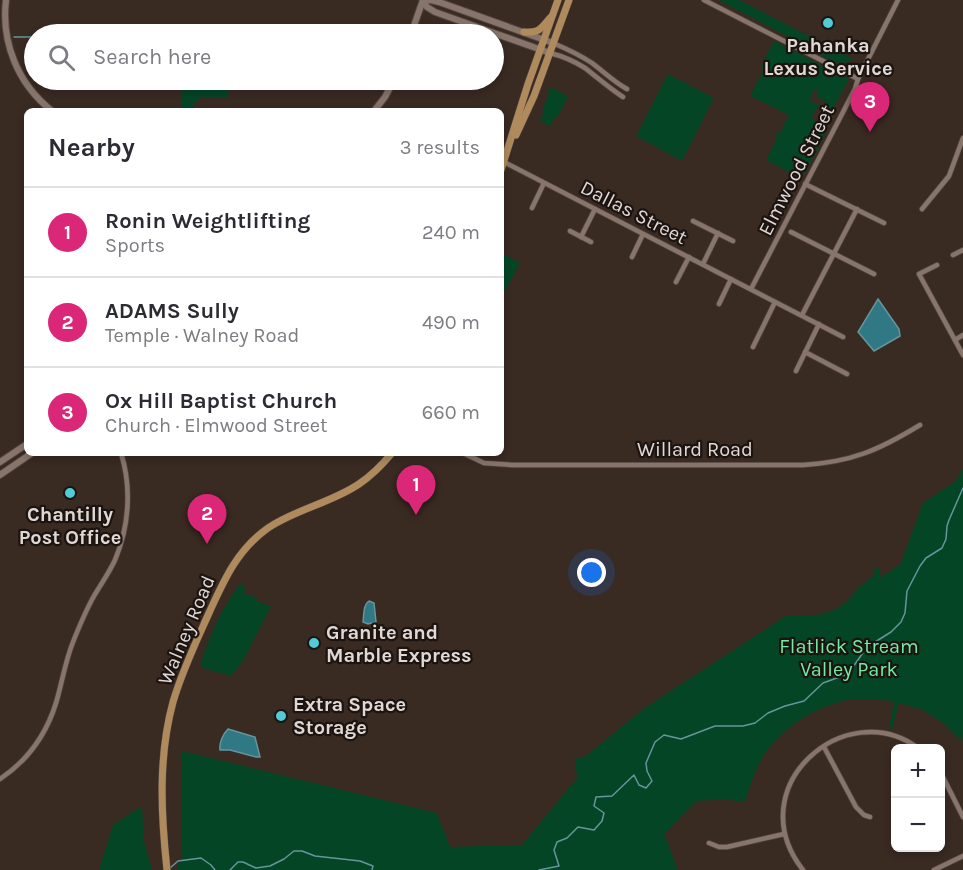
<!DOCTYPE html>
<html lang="en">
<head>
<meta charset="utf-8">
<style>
  :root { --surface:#fff; --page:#f7f7f7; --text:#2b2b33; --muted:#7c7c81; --line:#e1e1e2; --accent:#db2777 }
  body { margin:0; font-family:Karla,sans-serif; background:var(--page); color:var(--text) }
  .controls { position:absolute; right:18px; bottom:18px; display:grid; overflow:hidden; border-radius:9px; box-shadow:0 3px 9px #0003 }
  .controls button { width:54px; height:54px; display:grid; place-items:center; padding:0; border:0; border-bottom:2px solid var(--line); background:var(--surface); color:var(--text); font:30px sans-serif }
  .you { position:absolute; left:592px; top:573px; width:21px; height:21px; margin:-15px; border:4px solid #fff; border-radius:50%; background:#1a73e8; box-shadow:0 0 0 9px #1a73e833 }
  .badge { display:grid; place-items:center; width:39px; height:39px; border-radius:50%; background:var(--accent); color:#fff; font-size:20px; font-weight:700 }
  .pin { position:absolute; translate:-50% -50px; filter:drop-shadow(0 2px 3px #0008) }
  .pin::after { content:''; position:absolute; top:32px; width:21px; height:18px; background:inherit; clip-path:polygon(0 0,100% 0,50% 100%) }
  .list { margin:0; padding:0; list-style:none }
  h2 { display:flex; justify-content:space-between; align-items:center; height:78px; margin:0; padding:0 24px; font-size:26px }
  h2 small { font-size:20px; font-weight:400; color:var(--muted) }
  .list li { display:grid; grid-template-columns:39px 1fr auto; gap:18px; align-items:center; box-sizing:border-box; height:90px; padding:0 24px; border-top:2px solid var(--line) }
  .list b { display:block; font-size:22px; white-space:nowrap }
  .list p { margin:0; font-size:20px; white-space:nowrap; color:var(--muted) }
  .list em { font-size:20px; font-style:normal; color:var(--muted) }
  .icon { flex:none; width:33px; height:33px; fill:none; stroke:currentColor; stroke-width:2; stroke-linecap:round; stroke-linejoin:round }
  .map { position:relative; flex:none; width:963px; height:870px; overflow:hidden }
  .search { position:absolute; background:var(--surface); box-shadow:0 3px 9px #0003; left:24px; top:24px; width:480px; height:66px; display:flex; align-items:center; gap:15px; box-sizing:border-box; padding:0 21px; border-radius:33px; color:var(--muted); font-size:22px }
  .panel { position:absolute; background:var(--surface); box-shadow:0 3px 9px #0003; left:24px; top:108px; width:480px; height:348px; border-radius:9px }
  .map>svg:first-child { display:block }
</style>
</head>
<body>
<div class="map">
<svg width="963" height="870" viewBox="0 0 963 870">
  <rect width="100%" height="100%" fill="#392a22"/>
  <!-- green -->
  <g fill="#044526">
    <path d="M719,0H739L853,59C842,68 826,59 816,51C812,48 813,46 809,44C806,43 801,42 798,42Z"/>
    <path d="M774,41L849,79L831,112L823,108L826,102L816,96L818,90L815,89L809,100L819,105L811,118L828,128L806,172L800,175H795L766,160L777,138L775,137L777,132L780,133L789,115L750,96L764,69L761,66Z"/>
    <path d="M668,74L714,98L682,161L636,136Z"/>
    <path d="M215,80H229L228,97L200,98L193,105L192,111H182V83H211Z"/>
    <path d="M550,87L568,96L557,118L554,117L550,126L540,121L544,111L542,110L549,94L548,93Z"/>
    <path d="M501,253L520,263L505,291L501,289Z"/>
    <path d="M963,468V733L962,742L944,724L923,710L899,703L892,729H889L894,701C877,700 859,697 843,701C812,709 782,728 764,755C755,769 750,786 745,802L724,799L696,801L664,834L678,870H178L177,866L181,860L182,751L437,813L450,847L522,845L577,778L575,759L586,756L646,707L786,616H814L840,608L841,604L847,602L857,589L873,576L874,569L879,568L880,577L900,565L923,503L956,481Z"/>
    <path d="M240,584L245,587L244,593L257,598L256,601L271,606L243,661L231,676L203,668L201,664C208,637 223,606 240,584Z"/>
    <path d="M142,806L144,842L152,870H99L113,825Z"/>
  </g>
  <!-- water -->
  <g fill="#317885" stroke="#66959c" stroke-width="1.5">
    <path d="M878,299L899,329L900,336L874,351L858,332Z"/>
    <path d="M369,601L374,603L376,622L368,624L363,622C364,615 363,605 369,601Z"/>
    <path d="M228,729L255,737L260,757H256L230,750H220C219,743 223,734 228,729Z"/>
  </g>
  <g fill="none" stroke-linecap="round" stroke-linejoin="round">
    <!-- stream -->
    <g stroke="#66959c" stroke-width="1.5">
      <path d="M14,37H34"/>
      <path d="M359,80L371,85"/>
      <path d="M170,868L178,861L201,858L211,865L215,870"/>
      <path d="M230,870L238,862H243L256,868L270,866L284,859L294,851H302L315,856L360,861L373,866L372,870"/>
      <path d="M539,870L559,866L554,850L557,842L567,838L578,827L594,830L602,821L604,813L594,806L596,797L612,796L634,775L639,785L646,788L652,781L647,771L646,763L655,742L664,735L681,739L715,726H743L755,723L768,713L785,706L804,701L823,683L848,674L867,647L891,632L901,622L905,613L907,591L920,566L926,558L942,548L946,539L947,526L949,520L963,488"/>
    </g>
    <!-- street casing -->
    <g stroke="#52453f" stroke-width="6">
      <g id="street">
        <path d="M704,0L858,79"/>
        <path d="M553,43C567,49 580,55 592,63C604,72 614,82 627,89"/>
        <path d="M550,53C562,56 574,61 585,68C598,78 609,88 623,97"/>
        <path d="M504,162L843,337"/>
        <path d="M805,184L884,223"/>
        <path d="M532,208L544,183"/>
        <path d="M922,209L949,176L963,138"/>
        <path d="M693,221L733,241"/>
        <path d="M570,231L591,242"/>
        <path d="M791,232L874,274"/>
        <path d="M581,237L595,209"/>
        <path d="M953,255L963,250"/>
        <path d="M632,257L643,234"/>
        <path d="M703,264L718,233"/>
        <path d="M937,265L919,274L963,355"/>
        <path d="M676,282L689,257"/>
        <path d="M751,289L855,89L858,79L898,0"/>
        <path d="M719,304L731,279"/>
        <path d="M802,315L857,209"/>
        <path d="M955,340L963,335"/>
        <path d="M753,347L775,302"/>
        <path d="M805,352L847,374"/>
        <path d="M796,371L819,324"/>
        <path d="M463,453L484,463L512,465H803C852,462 879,450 920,425"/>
        <path d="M824,747L856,807L864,815L870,817"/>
        <path d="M940,771L963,817"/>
        <path d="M0,779C27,761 46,735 56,703C62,683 65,662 73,642C79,627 86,610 94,596C101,584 109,573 115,560C129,527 132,488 121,453"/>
        <path d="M709,843L719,847H727L784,834"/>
        <path d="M803,870C738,787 846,694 918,748"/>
        <path d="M934,870L963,856"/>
      </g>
    </g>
    <!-- secondary casing -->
    <g stroke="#52453f" stroke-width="8">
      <g id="secondary">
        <path d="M6,0C1,43 18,84 52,111"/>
        <path d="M423,1L427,7L435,12L550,53"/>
        <path d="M423,1L431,0L439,2L553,43"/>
        <path d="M411,34L423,0"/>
        <path d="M374,111L385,97L394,80"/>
        <path d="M0,462L27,444"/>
        <path d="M0,475L32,453"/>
      </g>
    </g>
    <!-- primary casing -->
    <g stroke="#52453f" stroke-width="8">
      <g id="primary">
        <path d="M524,32C539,33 541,29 550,18"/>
        <path d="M516,135L534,96L569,0"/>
        <path d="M501,170L528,84L558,0"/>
        <path d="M167,870C161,814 158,757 173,702C182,671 196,642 209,613C224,580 237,550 268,528C296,509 331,503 359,484C371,476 382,465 392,453"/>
      </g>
    </g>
    <!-- street -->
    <use href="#street" stroke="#87756b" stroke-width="4.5"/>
    <!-- secondary -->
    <use href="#secondary" stroke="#87756b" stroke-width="6"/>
    <!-- primary -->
    <use href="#primary" stroke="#ae8a5d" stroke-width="7"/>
  </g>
  <!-- markers -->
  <g fill="#52cbd8" stroke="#1b1411" stroke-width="2">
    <circle cx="828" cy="23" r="6"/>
    <circle cx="70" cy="493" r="6"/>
    <circle cx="314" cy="643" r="6"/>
    <circle cx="281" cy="716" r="6"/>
  </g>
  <g text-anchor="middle" stroke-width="4.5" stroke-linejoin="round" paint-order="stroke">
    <!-- poi labels -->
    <g font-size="20" font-weight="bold" fill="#e2d8d3" stroke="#1b1411">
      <text x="828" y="52">Pahanka<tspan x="828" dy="23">Lexus Service</tspan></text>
      <text x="70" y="521">Chantilly<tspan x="70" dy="23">Post Office</tspan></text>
      <text x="326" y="639" text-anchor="start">Granite and<tspan x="326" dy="23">Marble Express</tspan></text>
      <text x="293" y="711" text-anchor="start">Extra Space<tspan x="293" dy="23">Storage</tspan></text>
    </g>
    <!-- street labels -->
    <g font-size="20" fill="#e2d8d3" stroke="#1b1411">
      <text transform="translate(796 170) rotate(-63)" y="7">Elmwood Street</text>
      <text transform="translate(634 212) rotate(27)" y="7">Dallas Street</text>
      <text x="695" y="456">Willard Road</text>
      <text transform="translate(186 630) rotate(-67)" y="7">Walney Road</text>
    </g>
    <!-- park labels -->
    <g font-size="20" fill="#71eca3" stroke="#1b1411">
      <text x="849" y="653">Flatlick Stream<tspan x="849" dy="23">Valley Park</tspan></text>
    </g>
  </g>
</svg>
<div class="controls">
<button>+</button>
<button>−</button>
</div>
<div class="you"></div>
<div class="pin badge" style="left:416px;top:515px">1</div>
<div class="pin badge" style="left:207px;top:544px">2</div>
<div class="pin badge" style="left:870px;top:132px">3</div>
<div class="search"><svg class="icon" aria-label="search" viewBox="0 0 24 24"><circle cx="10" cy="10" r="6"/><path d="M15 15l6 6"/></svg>Search here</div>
<section class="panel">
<h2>Nearby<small>3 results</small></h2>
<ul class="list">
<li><span class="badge">1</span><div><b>Ronin Weightlifting</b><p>Sports</p></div><em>240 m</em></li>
<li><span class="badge">2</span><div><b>ADAMS Sully</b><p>Temple · Walney Road</p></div><em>490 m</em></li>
<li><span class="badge">3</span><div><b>Ox Hill Baptist Church</b><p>Church · Elmwood Street</p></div><em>660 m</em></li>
</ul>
</section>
</div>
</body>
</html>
